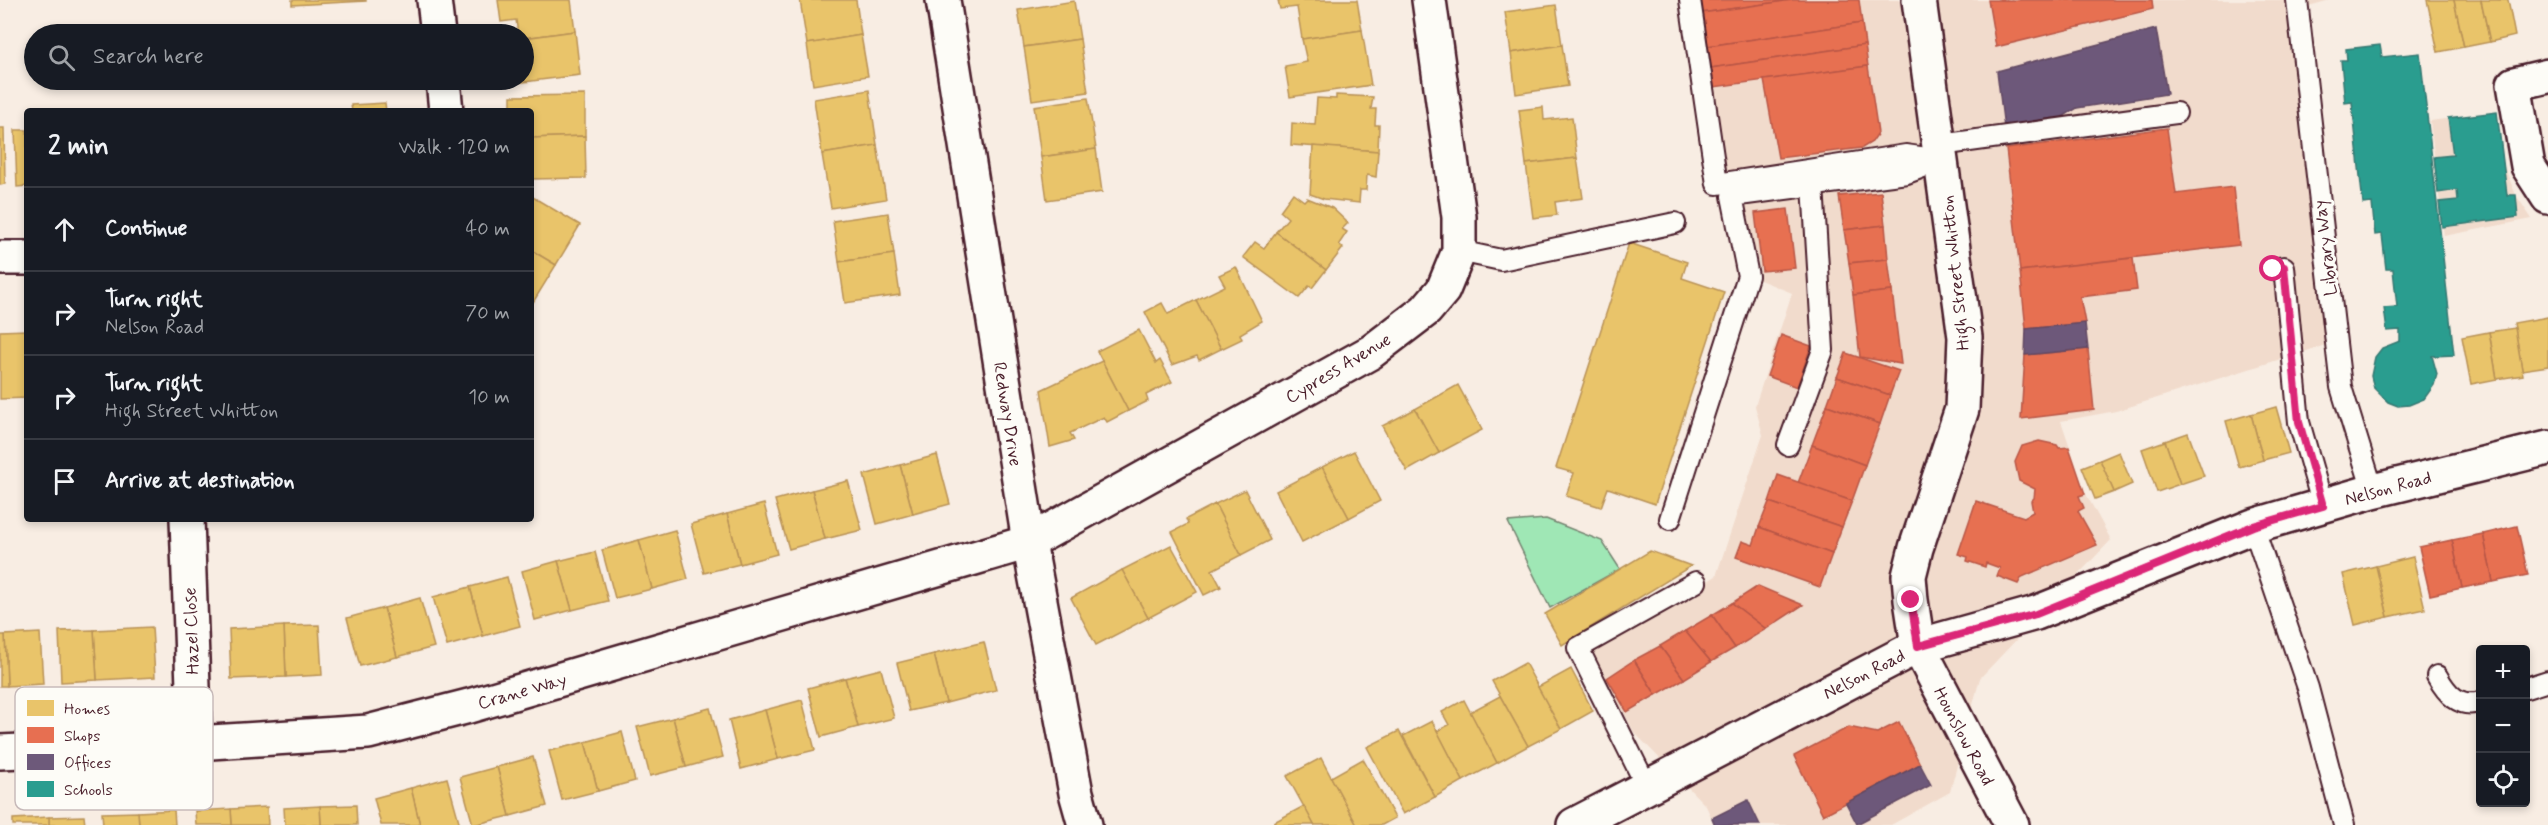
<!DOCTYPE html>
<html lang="en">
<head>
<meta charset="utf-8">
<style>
  :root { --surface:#171b24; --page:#242831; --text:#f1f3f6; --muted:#9ea1a6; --line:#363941 }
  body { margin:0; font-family:Mynerve,sans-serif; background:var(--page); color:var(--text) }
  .controls { position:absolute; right:18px; bottom:18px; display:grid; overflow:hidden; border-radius:6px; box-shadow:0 3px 9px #0003 }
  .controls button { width:54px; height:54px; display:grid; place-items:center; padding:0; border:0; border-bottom:2px solid var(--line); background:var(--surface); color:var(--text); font:30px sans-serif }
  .stop { position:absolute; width:18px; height:18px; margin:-14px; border:4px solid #db2777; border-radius:50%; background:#fff }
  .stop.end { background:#db2777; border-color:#fff; box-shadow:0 2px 6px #0008 }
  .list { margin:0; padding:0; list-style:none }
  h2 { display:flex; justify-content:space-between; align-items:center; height:78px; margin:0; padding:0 24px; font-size:26px }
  h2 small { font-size:20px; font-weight:400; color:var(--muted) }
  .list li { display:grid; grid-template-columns:39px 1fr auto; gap:18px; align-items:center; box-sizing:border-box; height:84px; padding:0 24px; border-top:2px solid var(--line) }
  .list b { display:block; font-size:22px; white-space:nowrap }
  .list p { margin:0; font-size:20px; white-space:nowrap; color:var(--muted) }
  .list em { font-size:20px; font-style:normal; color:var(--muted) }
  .icon { flex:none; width:33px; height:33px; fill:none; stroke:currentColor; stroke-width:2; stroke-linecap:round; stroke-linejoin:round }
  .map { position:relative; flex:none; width:2548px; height:825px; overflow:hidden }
  .search { position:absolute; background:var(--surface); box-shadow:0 3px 9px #0003; left:24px; top:24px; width:510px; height:66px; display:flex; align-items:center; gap:15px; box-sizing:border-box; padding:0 21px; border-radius:33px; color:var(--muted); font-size:22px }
  .panel { position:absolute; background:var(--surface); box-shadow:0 3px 9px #0003; left:24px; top:108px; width:510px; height:414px; border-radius:6px }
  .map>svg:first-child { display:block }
</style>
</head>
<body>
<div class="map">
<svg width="2548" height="825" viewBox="0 0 2548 825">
  <rect width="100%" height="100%" fill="#f8ede3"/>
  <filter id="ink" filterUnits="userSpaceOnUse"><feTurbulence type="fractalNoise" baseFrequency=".0167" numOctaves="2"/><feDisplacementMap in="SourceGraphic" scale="12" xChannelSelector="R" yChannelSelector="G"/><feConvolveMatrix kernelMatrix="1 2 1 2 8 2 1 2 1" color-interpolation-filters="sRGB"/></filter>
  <g filter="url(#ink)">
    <!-- built -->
    <g fill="#f1dbcc">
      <path d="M1695,0H2330L2298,9L2335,342L2116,411L2061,421L2086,494L2111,540L1980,678L1950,792L1891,825H1715L1706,806L1634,732L1592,652L1716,576L1763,435L1755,406L1792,293L1760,280L1724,174Z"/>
      <path d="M2497,112L2503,164L2516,195L2532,219L2444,236L2430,121Z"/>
    </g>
    <!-- green -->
    <path fill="#9fe7b5" stroke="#748370" stroke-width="1.5" d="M1546,519L1602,541L1620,569L1550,608L1508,522Z"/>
    <!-- homes -->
    <g fill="#e9c46a" stroke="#b99257" stroke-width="1.5">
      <path d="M292,0H366V1L292,5Z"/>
      <path d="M498,0H571L575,31L524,38V34H518L516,20L501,22Z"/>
      <path d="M800,0H856L861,35L807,44Z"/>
      <path d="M1278,0H1357L1362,30L1302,39L1297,7L1280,9Z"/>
      <path d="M2427,0H2454L2464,47L2438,52Z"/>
      <path d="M2454,0H2481L2490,42L2464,47Z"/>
      <path d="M2481,0H2508L2515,36L2490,42Z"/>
      <path d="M1074,1L1080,39L1024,47L1018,10Z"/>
      <path d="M1556,5L1562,45L1511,53L1505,12Z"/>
      <path d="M1362,30L1371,85L1290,97L1285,66L1307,62L1302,39Z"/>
      <path d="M575,31L580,75L508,84V80H524V38Z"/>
      <path d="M861,35L868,76L813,85L807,44Z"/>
      <path d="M1080,39L1088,92L1032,100L1024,47Z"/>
      <path d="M1562,45L1568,86L1516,94L1511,53Z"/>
      <path d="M869,90L877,145L822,154L814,99Z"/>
      <path d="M585,95V136L531,138V111H511V96Z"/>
      <path d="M1336,95L1373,97L1371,109H1376L1375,125H1379L1378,151L1291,145L1292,123L1315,125L1317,98L1336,99Z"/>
      <path d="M1088,98L1096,149L1041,157L1034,106Z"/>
      <path d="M385,103L386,111H352L351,105Z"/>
      <path d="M1543,107L1544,120L1572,117L1577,158L1526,164L1519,110Z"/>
      <path d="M0,128H4L5,184L0,185Z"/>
      <path d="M15,130H27V186L17,187Z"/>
      <path d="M585,136L586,178L531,179V138Z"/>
      <path d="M877,145L886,199L831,208L822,154Z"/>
      <path d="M1313,146L1378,151L1376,177L1367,175L1366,190H1360L1359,203L1324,199L1310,194Z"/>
      <path d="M1096,149L1102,192L1047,200L1041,157Z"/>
      <path d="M1577,158L1583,198L1555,202L1557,215L1533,218L1526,164Z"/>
      <path d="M1293,193L1304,201L1307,198L1332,208L1348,223L1342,229L1347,232L1339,244L1343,248L1326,270L1276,232L1288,218L1280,211Z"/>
      <path d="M531,196L580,225L556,265L531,250Z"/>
      <path d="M888,213L894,254L839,262L833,221Z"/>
      <path d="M1276,232L1326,270L1312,288L1309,286L1299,298L1243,257L1255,242L1264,248Z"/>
      <path d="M1629,243L1687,262L1682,278L1724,292L1655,504L1608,488L1601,507L1566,496L1574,473L1556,468Z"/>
      <path d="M531,250L556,265L532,304H531Z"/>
      <path d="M894,254L900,295L845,303L839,262Z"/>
      <path d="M1236,267L1262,321L1240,334L1242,339L1221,349L1196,300L1225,286L1219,275Z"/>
      <path d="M1196,300L1221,349L1199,360L1197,356L1172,365L1145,312L1162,303L1168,314Z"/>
      <path d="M2548,317V366L2522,370L2514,323Z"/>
      <path d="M2515,328L2523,375L2497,379L2489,332Z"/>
      <path d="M27,330V398L0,399V331Z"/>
      <path d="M1139,330L1156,363L1160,360L1172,382L1146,395L1148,401L1128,411L1097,351Z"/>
      <path d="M2489,332L2497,379L2471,384L2462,337Z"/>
      <path d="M1102,361L1128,411L1107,422L1104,417L1070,433L1074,440L1050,447L1041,390Z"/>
      <path d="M1458,385L1482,430L1439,453L1415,409Z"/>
      <path d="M2276,407L2289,453L2263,460L2251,414Z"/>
      <path d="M1415,409L1439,453L1407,471L1382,426Z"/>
      <path d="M2251,414L2263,460L2239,467L2226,421Z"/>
      <path d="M2188,433L2204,476L2180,484L2165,441Z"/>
      <path d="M2165,441L2180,484L2157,492L2142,449Z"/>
      <path d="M1354,451L1380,501L1349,518L1322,467Z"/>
      <path d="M2119,452L2132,484L2114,492L2100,460Z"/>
      <path d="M937,455L950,504L913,514L900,465Z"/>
      <path d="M2100,460L2114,492L2095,499L2082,467Z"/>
      <path d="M900,465L913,514L877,524L864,475Z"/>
      <path d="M1322,467L1349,518L1302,542L1276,491Z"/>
      <path d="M848,481L862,530L825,539L812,490Z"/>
      <path d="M812,490L825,539L789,549L775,500Z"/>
      <path d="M1245,490L1270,540L1241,555L1215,504Z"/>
      <path d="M764,504L777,554L740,564L727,514Z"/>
      <path d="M1215,504L1241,555L1212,570L1221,587L1204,595L1172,532L1188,524L1186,519Z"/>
      <path d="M727,514L740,564L704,573L691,524Z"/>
      <path d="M675,530L688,579L652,589L639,540Z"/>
      <path d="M639,540L652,589L615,598L602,550Z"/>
      <path d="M1171,545L1197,592L1148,618L1122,570Z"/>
      <path d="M1650,551L1691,566L1562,645L1545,614Z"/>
      <path d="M595,552L608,601L572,610L558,561Z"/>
      <path d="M2413,557L2425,609L2388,617L2376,566Z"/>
      <path d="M558,561L572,610L535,620L522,571Z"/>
      <path d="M2376,566L2388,617L2355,625L2343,574Z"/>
      <path d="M1122,570L1148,618L1096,645L1071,598Z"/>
      <path d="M507,577L520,626L483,636L470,587Z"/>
      <path d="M470,587L483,636L447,646L433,597Z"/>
      <path d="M420,598L434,647L397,657L384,608Z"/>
      <path d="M384,608L397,657L360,666L347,618Z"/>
      <path d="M319,625L322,675L286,677L284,626Z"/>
      <path d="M284,626L286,677L231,679L229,629Z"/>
      <path d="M152,627L155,677L97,680L94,630Z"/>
      <path d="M94,630L97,680L61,682L59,631Z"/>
      <path d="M40,633L43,684L7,686L5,635Z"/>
      <path d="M0,635H5L7,686H0Z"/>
      <path d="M984,642L996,690L946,703L934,654Z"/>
      <path d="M934,654L946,703L909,711L897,663Z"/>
      <path d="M1525,663L1561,729L1528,746L1492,681Z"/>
      <path d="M881,669L894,718L858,727L845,678Z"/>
      <path d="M1571,669L1593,711L1561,729L1538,687Z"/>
      <path d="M845,678L858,727L821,737L808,688Z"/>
      <path d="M1500,696L1528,746L1497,763L1470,712Z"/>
      <path d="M802,700L815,750L778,759L765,710Z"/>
      <path d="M1464,700L1497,763L1463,781L1437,731L1449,725L1442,712Z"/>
      <path d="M710,708L723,757L686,767L673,718Z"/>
      <path d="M765,710L778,759L741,769L729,720Z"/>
      <path d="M673,718L686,767L650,776L637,727Z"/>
      <path d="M1432,721L1463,781L1435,797L1403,736Z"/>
      <path d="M1399,731L1435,797L1403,814L1367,747Z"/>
      <path d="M622,732L635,781L598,791L585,742Z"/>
      <path d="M585,742L598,791L562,800L549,751Z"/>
      <path d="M533,757L547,806L510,816L497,767Z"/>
      <path d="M1321,758L1331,777L1357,825H1314L1287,776Z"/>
      <path d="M1363,759L1395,818L1382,825H1357L1331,777Z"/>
      <path d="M497,767L510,816L473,825L460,777Z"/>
      <path d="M447,778L460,825H420L411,788Z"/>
      <path d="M411,788L420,825H381L374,798Z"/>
      <path d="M356,805L357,825H321L320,806Z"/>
      <path d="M320,806L321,825H285L284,808Z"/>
      <path d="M1304,806L1314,825H1276L1274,822Z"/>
      <path d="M267,807L268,825H232L231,809Z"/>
      <path d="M231,809L232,825H196L195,811Z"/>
      <path d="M174,810L175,825H139L138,812Z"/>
      <path d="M138,812L139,825H103L102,813Z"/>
      <path d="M84,816L85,825H49V817Z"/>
      <path d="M49,817V825H13V819Z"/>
    </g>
    <!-- shops -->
    <g fill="#e76f51" stroke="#b85746" stroke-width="1.5">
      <path d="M1701,0H1792L1702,13Z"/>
      <path d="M1792,0H1859L1862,23L1708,46L1702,13Z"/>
      <path d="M1988,0H2152L2153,9L1996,47Z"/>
      <path d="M1862,23L1865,45L1711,68L1708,46Z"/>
      <path d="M1865,45L1868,66L1714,87L1711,68Z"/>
      <path d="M1868,66L1878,133L1872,142L1862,148L1778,158L1764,80Z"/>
      <path d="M2167,128L2176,194L2233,187L2239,245L2020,271L2006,149Z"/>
      <path d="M1881,192L1885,225L1844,230L1839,196Z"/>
      <path d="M1788,209L1795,268L1762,271L1755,213Z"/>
      <path d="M1885,225L1888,259L1849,263L1844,230Z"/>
      <path d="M2133,258L2137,290L2080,297L2085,323L2026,329L2020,271Z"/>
      <path d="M1888,259L1892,291L1853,295L1849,263Z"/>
      <path d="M1892,291L1901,364L1860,357L1853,295Z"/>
      <path d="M1781,335L1811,346L1797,387L1767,376Z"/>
      <path d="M2088,349L2094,410L2021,419L2025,355Z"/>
      <path d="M1846,353L1899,371L1890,395L1837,377Z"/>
      <path d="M1837,377L1890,395L1880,424L1827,405Z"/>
      <path d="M1827,405L1880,424L1865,465L1812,445Z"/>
      <path d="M2039,441L2057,445L2059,448L2069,447L2085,494L2079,496L2084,508L2078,511L2097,545L2022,577L2018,584L1997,576L2000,568L1986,563L1985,567L1967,561L1968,557L1958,554L1976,501L2024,517L2033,512L2031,501L2034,498L2035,489L2019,481L2015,462L2022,446Z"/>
      <path d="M1812,445L1865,465L1852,501L1798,483Z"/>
      <path d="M1778,475L1852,501L1842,527L1769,502Z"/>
      <path d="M1769,502L1842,527L1832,554L1759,527Z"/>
      <path d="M2517,526L2528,575L2493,582L2483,534Z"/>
      <path d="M1759,527L1832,554L1820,587L1736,557L1742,541L1753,545Z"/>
      <path d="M2483,534L2493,582L2462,588L2452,540Z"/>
      <path d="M2452,540L2462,588L2430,595L2419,547Z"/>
      <path d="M1758,586L1803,605L1766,629L1732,603Z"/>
      <path d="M1732,603L1766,629L1735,648L1712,615Z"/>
      <path d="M1712,615L1735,648L1711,662L1685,631Z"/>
      <path d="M1685,631L1711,662L1684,679L1660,646Z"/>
      <path d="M1660,646L1684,679L1656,695L1634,660Z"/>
      <path d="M1634,660L1656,695L1627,712L1607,678Z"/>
      <path d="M1899,722L1920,764L1823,815L1794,756L1849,727L1877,733Z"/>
    </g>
    <!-- offices -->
    <g fill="#6d597a" stroke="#624862" stroke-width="1.5">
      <path d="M2156,29L2167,94L2077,108L2054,122L2004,128L1997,71Z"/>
      <path d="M2085,323L2088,349L2025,355L2026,329Z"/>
      <path d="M1920,764L1931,785L1857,824L1846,803Z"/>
      <path d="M1748,800L1760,825H1715L1712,818Z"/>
    </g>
    <!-- schools -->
    <g fill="#2a9d8f" stroke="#347771" stroke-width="1.5">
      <path d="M2380,45L2382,57L2420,53L2454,355L2432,356L2437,374L2434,385L2424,399L2409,405L2398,406L2388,402L2374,388L2371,376L2375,357L2382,348L2400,341V330L2387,331L2384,308L2397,307L2393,269H2386L2382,234L2375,235L2372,203L2363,204L2352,102L2345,103L2341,60H2347L2346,49Z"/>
      <path d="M2497,112L2507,195H2516L2518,217L2442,227L2439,202L2458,200L2457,190L2438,193L2434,157L2453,155L2448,118Z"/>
    </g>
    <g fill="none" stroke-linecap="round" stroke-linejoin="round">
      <!-- service casing -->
      <g stroke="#4a1f2b" stroke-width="24">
        <g id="service">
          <path d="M1690,0L1717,184L1906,155L1940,160"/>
          <path d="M2297,0L2341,387L2373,491"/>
          <path d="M1940,145L2176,113"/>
          <path d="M1459,251L1501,260L1675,223"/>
          <path d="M2273,269L2284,267L2299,422L2323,506"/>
          <path d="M1788,445L1823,350L1813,185"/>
          <path d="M1670,519L1748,276L1732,196L1907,173L1942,160"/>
          <path d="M2253,526L2308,688L2344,825"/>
          <path d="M2437,676C2447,694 2459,708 2480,702"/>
          <path d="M2526,688L2548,681"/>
          <path d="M1647,787L1578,648L1696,582"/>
        </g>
      </g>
      <!-- minor casing -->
      <g stroke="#4a1f2b" stroke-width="38">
        <g id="minor">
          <path d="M434,0L438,34"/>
          <path d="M943,0L1029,542L1076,793L1085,825"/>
          <path d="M2548,76L2514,84L2528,166L2548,197"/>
          <path d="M443,80L446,111"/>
          <path d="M0,258H27"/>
          <path d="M187,519L195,743"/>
          <path d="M0,752L195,743L368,732L469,706L1029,542L1371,352L1426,310L1443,290L1459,251V217L1429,0"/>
        </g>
      </g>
      <!-- tertiary casing -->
      <g stroke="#4a1f2b" stroke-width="38">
        <g id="tertiary">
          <path d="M1919,0L1965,337L1962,409L1916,548L1909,576L1911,600L1918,646L2012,825"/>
          <path d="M1574,825L1918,646L2036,613L2253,526L2373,491L2548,448"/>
        </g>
      </g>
      <!-- service -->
      <use href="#service" stroke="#fdfcf7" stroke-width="20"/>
      <!-- minor -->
      <use href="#minor" stroke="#fdfcf7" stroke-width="33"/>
      <!-- tertiary -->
      <use href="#tertiary" stroke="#fdfcf7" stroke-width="33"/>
    </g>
  </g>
  <g fill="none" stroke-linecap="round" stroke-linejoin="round" filter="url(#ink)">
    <!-- route -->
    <path stroke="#db2777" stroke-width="8" d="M1911,600L1918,646L2036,614L2253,526L2323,506L2299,422L2284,267L2273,269"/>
  </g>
  <g text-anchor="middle" stroke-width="6" stroke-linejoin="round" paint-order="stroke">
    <!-- street labels -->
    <g font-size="18" fill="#4a1f2b" stroke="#fdfcf7">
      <text transform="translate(2325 248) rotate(-97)" y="6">Library Way</text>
      <text transform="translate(1955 273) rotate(-96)" y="6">High Street Whitton</text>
      <text transform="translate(1338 368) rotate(-31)" y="6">Cypress Avenue</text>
      <text transform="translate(1008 414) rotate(81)" y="6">Redway Drive</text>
      <text transform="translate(2388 488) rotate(-15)" y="6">Nelson Road</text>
      <text transform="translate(191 631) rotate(-92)" y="6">Hazel Close</text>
      <text transform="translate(1864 674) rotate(-27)" y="6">Nelson Road</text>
      <text transform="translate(522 691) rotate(-16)" y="6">Crane Way</text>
      <text transform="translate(1964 736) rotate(62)" y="6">Hounslow Road</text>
    </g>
  </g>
  <!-- legend -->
  <rect x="15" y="687" width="198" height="123" rx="9" fill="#fdfcf7" stroke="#c7baba" stroke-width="1.5"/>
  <rect x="27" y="700" width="27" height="16" fill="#e9c46a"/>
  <rect x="27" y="727" width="27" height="16" fill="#e76f51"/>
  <rect x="27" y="754" width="27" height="16" fill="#6d597a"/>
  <rect x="27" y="781" width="27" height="16" fill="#2a9d8f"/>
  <g font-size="16" fill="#4a1f2b">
    <text x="64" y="714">Homes</text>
    <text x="64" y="741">Shops</text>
    <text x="64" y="768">Offices</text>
    <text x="64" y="795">Schools</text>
  </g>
</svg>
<div class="controls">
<button>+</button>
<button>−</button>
<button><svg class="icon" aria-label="locate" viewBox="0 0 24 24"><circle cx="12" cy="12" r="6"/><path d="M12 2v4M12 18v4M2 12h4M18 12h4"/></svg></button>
</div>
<div class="stop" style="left:2273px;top:269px"></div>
<div class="stop end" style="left:1911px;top:600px"></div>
<div class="search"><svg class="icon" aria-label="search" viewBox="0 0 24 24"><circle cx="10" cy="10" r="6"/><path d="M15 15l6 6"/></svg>Search here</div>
<section class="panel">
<h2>2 min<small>Walk · 120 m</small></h2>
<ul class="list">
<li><svg class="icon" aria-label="ahead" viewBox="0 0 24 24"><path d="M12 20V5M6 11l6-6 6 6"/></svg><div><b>Continue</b></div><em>40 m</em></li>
<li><svg class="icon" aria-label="right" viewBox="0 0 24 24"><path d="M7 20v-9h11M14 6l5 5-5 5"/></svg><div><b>Turn right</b><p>Nelson Road</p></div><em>70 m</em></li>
<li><svg class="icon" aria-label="right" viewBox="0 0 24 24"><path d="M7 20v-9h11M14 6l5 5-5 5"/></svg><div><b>Turn right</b><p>High Street Whitton</p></div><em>10 m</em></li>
<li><svg class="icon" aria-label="arrive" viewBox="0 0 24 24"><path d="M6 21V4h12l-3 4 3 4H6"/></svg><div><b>Arrive at destination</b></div></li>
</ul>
</section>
</div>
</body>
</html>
